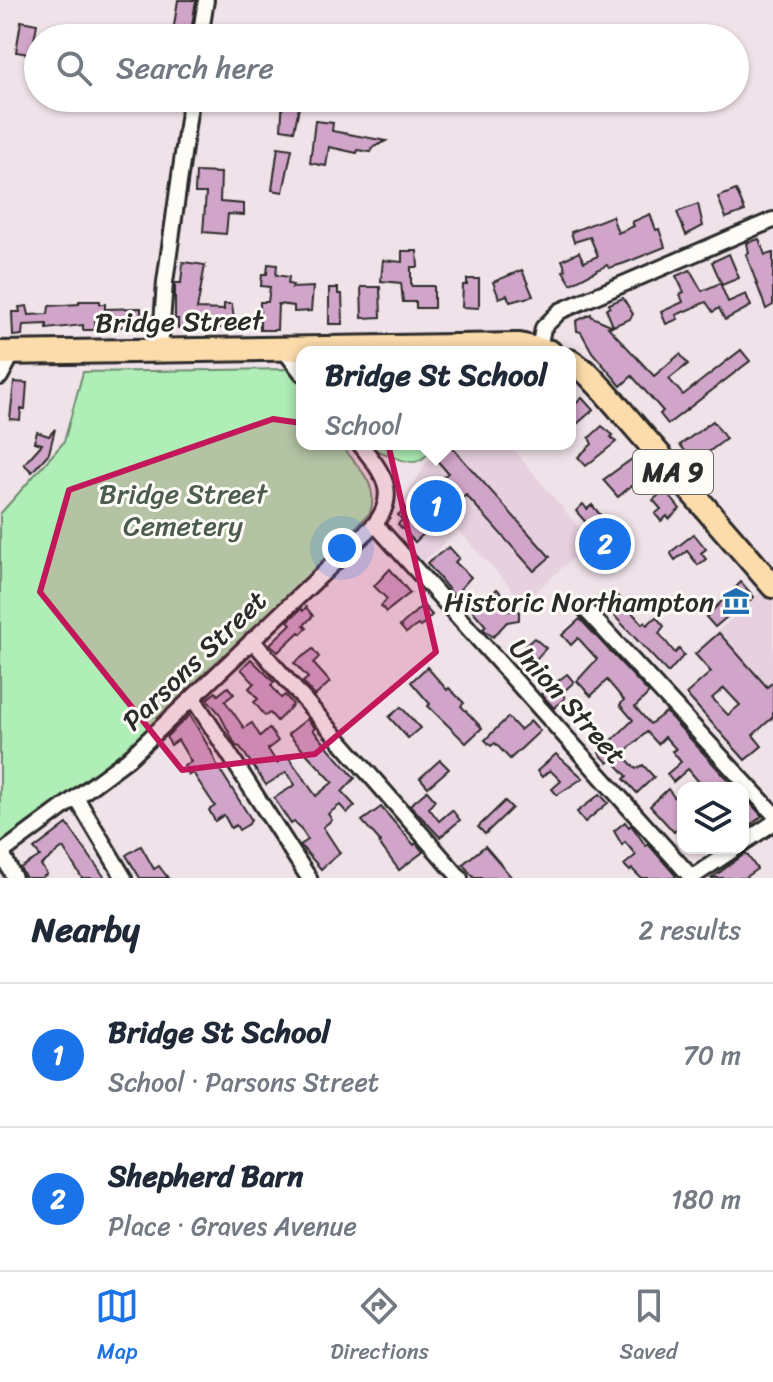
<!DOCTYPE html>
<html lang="en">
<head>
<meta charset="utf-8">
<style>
  :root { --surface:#fff; --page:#f2f2f3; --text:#1f2937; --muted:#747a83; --line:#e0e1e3; --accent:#1a73e8 }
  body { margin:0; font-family:Sriracha,sans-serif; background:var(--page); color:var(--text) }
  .controls { position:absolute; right:24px; bottom:24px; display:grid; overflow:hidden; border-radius:16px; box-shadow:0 2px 6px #0004 }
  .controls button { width:72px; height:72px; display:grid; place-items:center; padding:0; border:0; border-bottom:2px solid var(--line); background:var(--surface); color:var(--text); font:40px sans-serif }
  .you { position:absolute; left:342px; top:548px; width:28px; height:28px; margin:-20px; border:6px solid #fff; border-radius:50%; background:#1a73e8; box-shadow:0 0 0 12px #1a73e833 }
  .badge { display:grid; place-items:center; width:52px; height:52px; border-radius:50%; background:var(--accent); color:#fff; font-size:26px; font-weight:700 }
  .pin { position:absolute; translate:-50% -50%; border:4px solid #fff; box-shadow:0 2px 8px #0006 }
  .popup { position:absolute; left:296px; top:346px; width:280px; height:104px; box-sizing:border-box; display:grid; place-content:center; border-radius:16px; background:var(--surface); filter:drop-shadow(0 2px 6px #0005); font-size:26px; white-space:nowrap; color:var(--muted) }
  .popup b { font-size:30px; color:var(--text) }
  .popup::after { content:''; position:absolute; left:50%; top:100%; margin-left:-16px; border:16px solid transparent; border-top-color:var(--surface) }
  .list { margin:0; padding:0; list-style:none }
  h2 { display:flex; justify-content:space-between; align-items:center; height:104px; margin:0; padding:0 32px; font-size:34px }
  h2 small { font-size:26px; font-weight:400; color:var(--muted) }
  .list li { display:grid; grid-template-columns:52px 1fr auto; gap:24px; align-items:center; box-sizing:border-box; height:144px; padding:0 32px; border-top:2px solid var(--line) }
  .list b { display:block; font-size:30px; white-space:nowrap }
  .list p { margin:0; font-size:26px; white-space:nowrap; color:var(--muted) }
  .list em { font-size:26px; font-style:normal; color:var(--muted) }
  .icon { flex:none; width:44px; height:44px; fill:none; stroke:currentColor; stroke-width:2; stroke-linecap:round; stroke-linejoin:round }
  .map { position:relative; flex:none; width:773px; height:878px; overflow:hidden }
  .search { position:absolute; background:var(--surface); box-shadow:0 2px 6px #0004; left:24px; right:24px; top:24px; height:88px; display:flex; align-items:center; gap:20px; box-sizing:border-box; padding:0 28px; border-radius:44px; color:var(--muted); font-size:30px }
  .sheet { height:392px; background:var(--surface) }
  nav { display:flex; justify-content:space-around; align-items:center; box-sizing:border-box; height:112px; border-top:2px solid var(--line); background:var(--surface); font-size:22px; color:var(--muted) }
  nav a { display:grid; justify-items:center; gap:4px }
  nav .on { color:var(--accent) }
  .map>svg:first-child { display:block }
</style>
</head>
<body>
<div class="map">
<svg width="773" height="878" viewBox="0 0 773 878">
  <rect width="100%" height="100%" fill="#f0e2e9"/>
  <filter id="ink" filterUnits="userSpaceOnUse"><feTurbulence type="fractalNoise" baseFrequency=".0125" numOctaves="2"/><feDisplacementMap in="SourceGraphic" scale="16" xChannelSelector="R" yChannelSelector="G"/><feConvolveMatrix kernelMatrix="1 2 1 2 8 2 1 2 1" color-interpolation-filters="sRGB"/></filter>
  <g filter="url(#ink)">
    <!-- built -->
    <g fill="#e7d0df">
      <path d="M438,444H509L591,542L524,602L458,530L422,563L400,538L396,528V513Z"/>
      <path d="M763,590L773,600V720L761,730L693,654Z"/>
    </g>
    <!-- green -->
    <g fill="#afeeb6" stroke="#6d8c70" stroke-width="2">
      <path d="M288,369L302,385V444H340C357,466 380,484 370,513C282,601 195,691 99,771C68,797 33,820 0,844V514L64,442L83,372Z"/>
      <path d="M363,444H435C420,469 409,463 386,454C378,451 370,449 363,444Z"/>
    </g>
    <!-- building -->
    <g fill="#d1a5c9" stroke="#2b2b2b" stroke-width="2" fill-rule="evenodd">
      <path d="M178,0H196L190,38H172Z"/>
      <path d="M21,21L37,24L33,46L36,47L35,55L16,52Z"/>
      <path d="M283,98H301L294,131L281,129Z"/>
      <path d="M315,121L333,123L332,131L386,141L372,148L371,152L358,150L357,153L329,147L326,166L310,163Z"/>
      <path d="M278,147L292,149L283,192L272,190Z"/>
      <path d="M196,172L221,173L220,202L244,204V215L228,214L226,234L203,232L206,193H195Z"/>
      <path d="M736,190L745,211L726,218L718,197Z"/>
      <path d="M698,204L703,226L686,235L677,212Z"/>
      <path d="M650,214L656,230L659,229L665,247L625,263L609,268L607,265L571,284L563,271L566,270L562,260L579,252L584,262L598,256L590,237L574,242L571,232L612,216L618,233L634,226L632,222Z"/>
      <path d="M759,239L765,255L773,253V305L766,309L746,254L749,253L747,243Z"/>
      <path d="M402,251H417L418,267H411V286H434V308H416V302H403L401,283L381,281L383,260L402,262Z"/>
      <path d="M729,254L739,278L722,285L712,262Z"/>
      <path d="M183,262L205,265L197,309L224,310V304H232L235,328H178V319H175V283H181Z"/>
      <path d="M268,264L277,265L276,275L289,277L288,284L293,285L292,288L313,287L311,311L294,312V306L278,304L277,330H260V302H268L270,287L261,286L262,274H267Z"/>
      <path d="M522,270L533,296L510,302L507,295L499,298L493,282Z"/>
      <path d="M690,270L702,291L720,283L728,302L746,294L751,306L725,320L719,308L713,312L706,302L676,315L678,319L666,324L661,312L683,302L680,294L684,292L676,276Z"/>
      <path d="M467,279H479V308L462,307L463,285H467Z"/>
      <path d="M361,287H380L381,317L362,318Z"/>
      <path d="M329,288H338V294H342L343,324H329Z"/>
      <path d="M623,298L633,314L630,319L613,326L606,309L610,307L609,304Z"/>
      <path d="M79,301H100V304H105V309L141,308V319H130V326L118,327V321H95V330H83V325L47,329V324L23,325L22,335L13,336L12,312H20L19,307L27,306L29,315L48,314L49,306L79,304Z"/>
      <path d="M591,314L592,317L613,326L608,327L654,376L680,354L688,364L669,379L683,395L741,350L750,361L668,424L660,414L663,411L632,376L621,386L592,352L581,332L577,331L576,321Z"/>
      <path d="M14,382L27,383L25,409H21L20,420L10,419Z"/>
      <path d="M582,398L593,410L570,430V409Z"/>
      <path d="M713,421L726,439L695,462L680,445Z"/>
      <path d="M602,426L613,435L611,437L616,442L586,466L578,457L592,444L589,438Z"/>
      <path d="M55,429L49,453L32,472L24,464L42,444L34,442L37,432L49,436Z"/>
      <path d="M441,444H449L550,557L534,571L466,495L415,542L398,524L402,520L398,515L448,473L434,457Z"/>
      <path d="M632,459L644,475L618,497L603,480Z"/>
      <path d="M665,490L680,509L669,519L667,516L661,521L655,514L661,509L653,500Z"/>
      <path d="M583,504L587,509L592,505L618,536L611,542L618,551L608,560L596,546L602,541L576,511Z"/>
      <path d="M694,534L706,549L701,553L706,559L698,565L687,551L675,560L671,554L672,551Z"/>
      <path d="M449,547L459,558L455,562L471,577L454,596L427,563Z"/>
      <path d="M390,569L410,593L386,612L381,606L387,599L374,586Z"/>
      <path d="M741,582L754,597L742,608L740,606L715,627L706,617Z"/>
      <path d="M497,589L505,598L498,604L507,611H519V620L507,622L493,637L483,629L486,626L473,611Z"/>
      <path d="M618,596L642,624L644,622L647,625L656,617L664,626L659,633L675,653L679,649L684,655L668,673L607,608Z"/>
      <path d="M423,605L432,615L420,627L418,625L406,633L400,626Z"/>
      <path d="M306,607L313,616L304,625L307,628L301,634L299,632L278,652L270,644L291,624L288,621L301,609L303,611Z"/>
      <path d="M580,619L649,693L635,707L650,724L666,712L735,788H704L688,769L673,782L667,774L681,762L672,751L676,749L665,737L658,744L647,732L622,754L636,769L643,765L654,777L637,793L624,779L627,776L612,760L608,763L599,753L633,720L620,705L624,700L607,680L591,696L577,681L597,659L578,638L571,645L562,635Z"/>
      <path d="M719,633L767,687L773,682V717L753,735L762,746L745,760L686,694L711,672L695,654ZM724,688L740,705L728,715L712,698Z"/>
      <path d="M534,638L546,648L525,672L517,663L524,656L522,654L527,649L525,646Z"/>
      <path d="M313,649L319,657L313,663L330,682L315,696L303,682L308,678L294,663Z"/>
      <path d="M251,659L274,682L271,685L281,698L285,695L293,705L277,721L270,713L265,716L254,702L258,699L249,688L254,683L241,669Z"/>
      <path d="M427,667L447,690L449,688L464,703L461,706L482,728L466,743L428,706L430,704L411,682Z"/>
      <path d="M567,674L574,682L562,693L565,698L554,708L541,694Z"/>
      <path d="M228,687L234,694L225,701L244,728L252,723L260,736L269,728L278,741L268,749L277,763L287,755L316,796L333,782L288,734L307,719L315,728L313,730L355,778L342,792L355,806L347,813L340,805L328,814L332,820L323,827L340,853L321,869L300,845L308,840L299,826L294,822L291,824L274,798L295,785L286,772L266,785L240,747L236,746L219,713L207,699L216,692L218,695Z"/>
      <path d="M401,707L420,728L408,738L389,717Z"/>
      <path d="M190,715L211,751L217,765L251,819L249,824L239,830L236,825L231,828L224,815L215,821L209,810L215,806L193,773L189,775L184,766L191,762L178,740L171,745L166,737Z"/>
      <path d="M508,717L520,730L531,721L540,731L510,759L495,743L491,746L485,740Z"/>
      <path d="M556,754L583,778L557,795L552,789L561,781L550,770L542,777L537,771Z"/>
      <path d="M440,760L449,769L428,787L420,778Z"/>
      <path d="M668,789L683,809L680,814L683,824L674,832L650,806Z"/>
      <path d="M427,791L435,800L429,808L439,821L452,810L460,820L440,837L410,805Z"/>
      <path d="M600,794L608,803L585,822L577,812Z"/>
      <path d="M743,795L762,816L743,831Z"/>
      <path d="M505,801L512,808L485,834L478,827Z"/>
      <path d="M381,807L414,845L416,843L423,852L399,870L379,843L381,842L362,821Z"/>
      <path d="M625,822L629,827L631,825L646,846L648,844L676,876L674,878H641L632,869L630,871L624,865L636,855L625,842L622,845L614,831Z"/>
      <path d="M67,824L105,878H82L63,848L41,865L47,874L41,878H26L20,868L40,856L34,849Z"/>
      <path d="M141,846L154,869L159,866L168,878H140L126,855Z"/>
      <path d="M485,846L503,867L512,878H474L463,864Z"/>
      <path d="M746,853L757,869L744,878H712Z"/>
    </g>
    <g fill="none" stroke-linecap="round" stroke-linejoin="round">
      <!-- minor casing -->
      <g stroke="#2b2b2b" stroke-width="20">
        <g id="minor">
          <path d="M200,38L206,0"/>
          <path d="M539,349L543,328L560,311L773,220"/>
          <path d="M284,350L302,373"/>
          <path d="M160,351L165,282L191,98"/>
          <path d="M0,377L13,353"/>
          <path d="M375,524L692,878"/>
          <path d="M586,610L773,813"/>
          <path d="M252,640L460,878"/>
          <path d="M193,698L309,878"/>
          <path d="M77,799L124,878"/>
          <path d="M743,843L773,823"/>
          <path d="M2,853L14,878"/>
          <path d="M0,854L128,759L375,524C400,492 381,471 360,444"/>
          <path d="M691,878L736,848"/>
        </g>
      </g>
      <!-- highway casing -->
      <g stroke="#2b2b2b" stroke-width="28">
        <g id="highway">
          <path d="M0,353L519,345L550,352"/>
          <path d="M570,361L587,373L604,391L773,586"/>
        </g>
      </g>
      <!-- minor -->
      <use href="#minor" stroke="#fdfcf7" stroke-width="14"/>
      <!-- highway -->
      <use href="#highway" stroke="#fddcac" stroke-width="22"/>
    </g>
  </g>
  <!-- marked area -->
  <path fill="#c2185b" fill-opacity="0.2" stroke="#c2185b" stroke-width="6" stroke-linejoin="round" d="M273,419L386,435L436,652L315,754L182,770L40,592L69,490Z"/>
  <!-- icons -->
  <defs>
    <g id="museum-bare" transform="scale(2.16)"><path d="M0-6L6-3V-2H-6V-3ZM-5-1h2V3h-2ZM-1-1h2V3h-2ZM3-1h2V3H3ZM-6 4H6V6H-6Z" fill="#1f6fb2" stroke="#fdfcf7" stroke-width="2.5" paint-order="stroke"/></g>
  </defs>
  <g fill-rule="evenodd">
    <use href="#museum-bare" x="736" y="601"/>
  </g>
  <g text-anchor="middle" stroke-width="6" stroke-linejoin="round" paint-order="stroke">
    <!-- shield labels -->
    <rect fill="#fdfcf7" stroke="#6a6a68" stroke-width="2" x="633" y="450" width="80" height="44" rx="6"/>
    <g font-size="26" font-weight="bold" fill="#2b2b2b">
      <text x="673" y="481">MA 9</text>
    </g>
    <!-- street labels -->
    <g font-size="28" fill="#2b2b2b" stroke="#fdfcf7">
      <text transform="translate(179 321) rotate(-1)" y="10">Bridge Street</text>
      <text transform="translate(194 660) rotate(-44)" y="10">Parsons Street</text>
      <text transform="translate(568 701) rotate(48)" y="10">Union Street</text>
    </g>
    <!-- park labels -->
    <g font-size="28" fill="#4c5c4e" stroke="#fdfcf7">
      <text x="183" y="503">Bridge Street<tspan x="183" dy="32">Cemetery</tspan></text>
    </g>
    <!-- poi labels -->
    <g font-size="28" fill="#2b2b2b" stroke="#fdfcf7" text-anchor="end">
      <text x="714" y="611">Historic Northampton</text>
    </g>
  </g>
</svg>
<div class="controls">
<button><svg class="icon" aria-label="layers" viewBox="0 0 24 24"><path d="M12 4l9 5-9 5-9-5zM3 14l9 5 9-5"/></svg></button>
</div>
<div class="you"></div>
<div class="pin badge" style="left:436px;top:506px">1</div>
<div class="popup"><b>Bridge St School</b>School</div>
<div class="pin badge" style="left:605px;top:544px">2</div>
<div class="search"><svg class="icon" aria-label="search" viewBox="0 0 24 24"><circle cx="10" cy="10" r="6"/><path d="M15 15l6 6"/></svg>Search here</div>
</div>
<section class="sheet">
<h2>Nearby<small>2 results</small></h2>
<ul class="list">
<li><span class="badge">1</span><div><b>Bridge St School</b><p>School · Parsons Street</p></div><em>70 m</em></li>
<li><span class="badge">2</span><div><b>Shepherd Barn</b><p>Place · Graves Avenue</p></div><em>180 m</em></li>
</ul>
</section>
<nav>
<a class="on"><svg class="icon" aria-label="map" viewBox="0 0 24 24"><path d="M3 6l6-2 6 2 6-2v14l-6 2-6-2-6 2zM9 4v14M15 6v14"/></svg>Map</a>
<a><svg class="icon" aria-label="directions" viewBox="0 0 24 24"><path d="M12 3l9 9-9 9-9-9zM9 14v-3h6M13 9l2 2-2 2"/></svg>Directions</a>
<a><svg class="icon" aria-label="saved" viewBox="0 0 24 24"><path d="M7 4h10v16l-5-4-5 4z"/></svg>Saved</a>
</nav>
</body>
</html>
